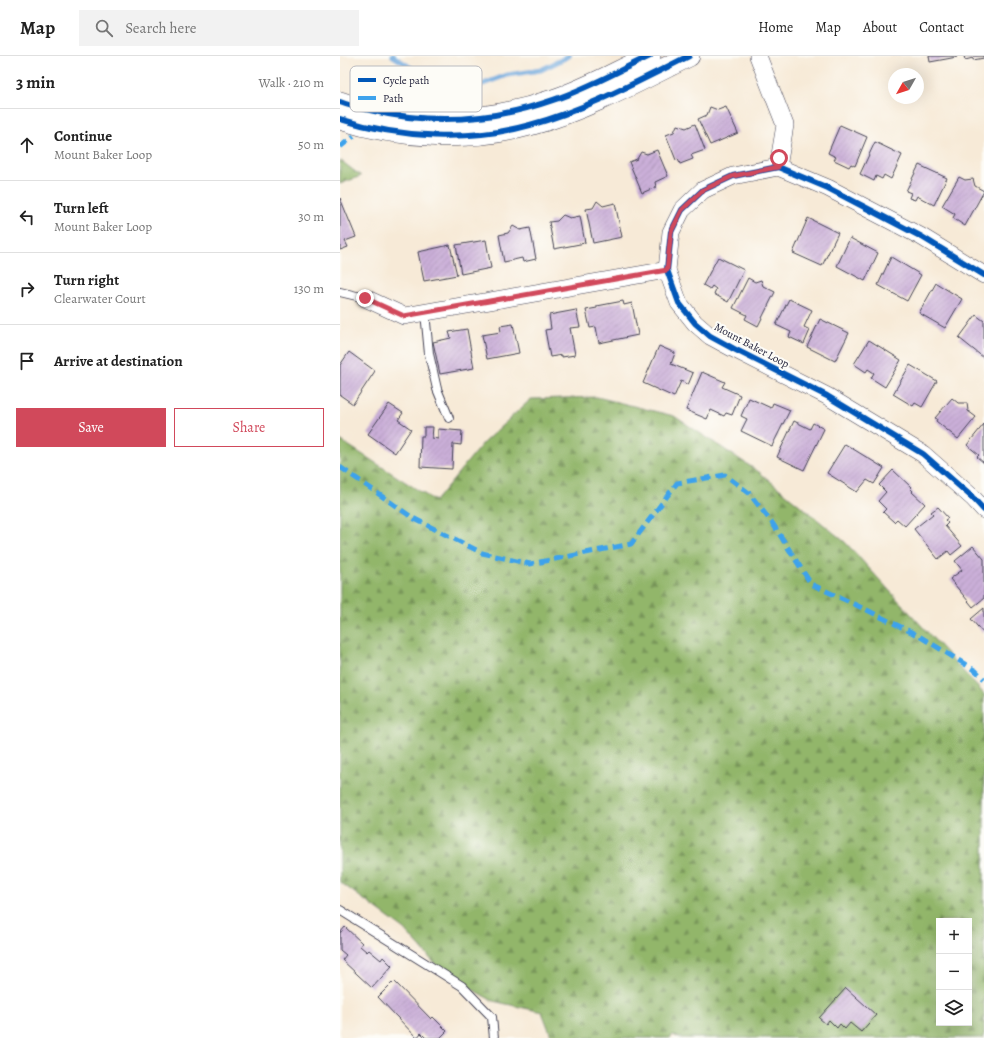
<!DOCTYPE html>
<html lang="en">
<head>
<meta charset="utf-8">
<style>
  :root { --surface:#fff; --page:#f2f2f2; --text:#222; --muted:#767676; --line:#e0e0e0; --accent:#d1495b }
  body { margin:0; font-family:Alegreya,serif; background:var(--page); color:var(--text) }
  .controls { position:absolute; right:12px; bottom:12px; display:grid; overflow:hidden; border-radius:0px; box-shadow:0 4px 16px #0002 }
  .controls button { width:36px; height:36px; display:grid; place-items:center; padding:0; border:0; border-bottom:1px solid var(--line); background:var(--surface); color:var(--text); font:20px sans-serif }
  .compass { position:absolute; left:548px; top:12px; width:36px; height:36px; border-radius:50%; background:var(--surface); box-shadow:0 4px 16px #0002; rotate:231deg }
  .stop { position:absolute; width:12px; height:12px; margin:-9px; border:3px solid #d1495b; border-radius:50%; background:#fff }
  .stop.end { background:#d1495b; border-color:#fff; box-shadow:0 1px 4px #0008 }
  .list { margin:0; padding:0; list-style:none }
  h2 { display:flex; justify-content:space-between; align-items:center; height:52px; margin:0; padding:0 16px; font-size:17px }
  h2 small { font-size:13px; font-weight:400; color:var(--muted) }
  .list li { display:grid; grid-template-columns:26px 1fr auto; gap:12px; align-items:center; box-sizing:border-box; height:72px; padding:0 16px; border-top:1px solid var(--line) }
  .list b { display:block; font-size:15px; white-space:nowrap }
  .list p { margin:0; font-size:13px; white-space:nowrap; color:var(--muted) }
  .list em { font-size:13px; font-style:normal; color:var(--muted) }
  .actions { display:flex; gap:8px; padding:12px 16px }
  .actions a { flex:1; padding:9px 0; border:1px solid var(--accent); border-radius:0px; text-align:center; font-size:14px; color:var(--accent) }
  .actions .main { background:var(--accent); color:#fff }
  .icon { flex:none; width:22px; height:22px; fill:none; stroke:currentColor; stroke-width:2; stroke-linecap:round; stroke-linejoin:round }
  .map { position:relative; flex:none; width:644px; height:982px; overflow:hidden }
  header { display:flex; align-items:center; gap:24px; box-sizing:border-box; height:56px; padding:0 20px; background:var(--surface); border-bottom:1px solid var(--line) }
  header strong { font-size:19px }
  nav { display:flex; gap:22px; margin-inline-start:auto; font-size:14px }
  .search { width:280px; height:36px; background:var(--page); display:flex; align-items:center; gap:10px; box-sizing:border-box; padding:0 14px; border-radius:0px; color:var(--muted); font-size:15px }
  main { display:flex }
  aside { flex:1; background:var(--surface) }
  .map>svg:first-child { display:block }
</style>
</head>
<body>
<header>
<strong>Map</strong>
<div class="search"><svg class="icon" aria-label="search" viewBox="0 0 24 24"><circle cx="10" cy="10" r="6"/><path d="M15 15l6 6"/></svg>Search here</div>
<nav><a>Home</a><a>Map</a><a>About</a><a>Contact</a></nav>
</header>
<main>
<aside>
<h2>3 min<small>Walk · 210 m</small></h2>
<ul class="list">
<li><svg class="icon" aria-label="ahead" viewBox="0 0 24 24"><path d="M12 20V5M6 11l6-6 6 6"/></svg><div><b>Continue</b><p>Mount Baker Loop</p></div><em>50 m</em></li>
<li><svg class="icon" aria-label="left" viewBox="0 0 24 24"><path d="M17 20v-9H6M10 6l-5 5 5 5"/></svg><div><b>Turn left</b><p>Mount Baker Loop</p></div><em>30 m</em></li>
<li><svg class="icon" aria-label="right" viewBox="0 0 24 24"><path d="M7 20v-9h11M14 6l5 5-5 5"/></svg><div><b>Turn right</b><p>Clearwater Court</p></div><em>130 m</em></li>
<li><svg class="icon" aria-label="arrive" viewBox="0 0 24 24"><path d="M6 21V4h12l-3 4 3 4H6"/></svg><div><b>Arrive at destination</b></div></li>
</ul>
<div class="actions"><a class="main">Save</a><a>Share</a></div>
</aside>
<div class="map">
<svg width="644" height="982" viewBox="0 0 644 982">
  <defs>
    <pattern id="forest-firs" width="22" height="20" patternUnits="userSpaceOnUse"><rect width="22" height="20" fill="#92b66b"/><path d="M5 1l3.5 6h-7zM16 11l3.5 6h-7z" fill="#779459"/></pattern>
    <pattern id="building-hatch" width="6" height="6" patternUnits="userSpaceOnUse"><rect width="6" height="6" fill="#caafd8"/><path d="M-1 1l2-2M0 6l6-6M5 7l2-2" fill="none" stroke="#ad96ba"/></pattern>
  </defs>
  <rect width="100%" height="100%" fill="#fdfcf7"/>
  <filter id="ink" filterUnits="userSpaceOnUse"><feTurbulence type="fractalNoise" baseFrequency=".025" numOctaves="2"/><feDisplacementMap in="SourceGraphic" scale="8" xChannelSelector="R" yChannelSelector="G"/><feConvolveMatrix kernelMatrix="1 2 1 2 8 2 1 2 1" color-interpolation-filters="sRGB"/></filter>
  <filter id="wash" filterUnits="userSpaceOnUse"><feTurbulence type="fractalNoise" baseFrequency=".012" numOctaves="4" result="noise"/><feDisplacementMap in="SourceGraphic" scale="16" xChannelSelector="R" yChannelSelector="G"/><feGaussianBlur stdDeviation="0.9" result="paint"/><feColorMatrix in="noise" values="0 0 0 0 0 0 0 0 0 0 0 0 0 0 0 0 0 1.4 0 .05"/><feComposite in="paint" operator="in"/></filter>
  <g filter="url(#wash)">
    <rect width="100%" height="100%" fill="#f7ead7"/>
    <!-- forest -->
    <g fill="url(#forest-firs)" stroke="#5a6c53" fill-rule="evenodd">
      <path d="M0,104L21,120L0,128Z"/>
      <path d="M257,341L334,360L419,416L505,486L644,638V982H340L333,979L330,982H212L202,956L153,945L103,917L65,874L0,826V384L95,445L143,387L191,343ZM599,865H629V967H599Z"/>
    </g>
    <g fill="none" stroke-linecap="round" stroke-linejoin="round">
      <!-- stream -->
      <path stroke="#6ca6db" stroke-width="5" d="M53,0L76,15L98,25L130,33L167,19L201,14L229,0"/>
    </g>
    <g id="blocks">
      <!-- building -->
      <g fill="url(#building-hatch)">
        <path d="M589,0H616L617,1L590,6Z"/>
        <path d="M624,0H644V2L633,4V2L625,4Z"/>
        <path d="M370,51L378,54L386,51L398,77L370,89L358,63L367,59Z"/>
        <path d="M355,68L365,94L351,99L353,103L340,108L338,103L336,104L326,79L334,76L337,69L346,72Z"/>
        <path d="M500,69L527,81L515,110L511,108L509,111L494,104L496,101L488,97Z"/>
        <path d="M535,86L562,99L551,123L544,119L542,123L536,120L534,125L520,118Z"/>
        <path d="M317,94L328,120L315,126L316,131L302,137L289,106L297,103L301,96L307,98Z"/>
        <path d="M579,109L607,122L594,149L577,140L575,144L569,142L571,137L566,135Z"/>
        <path d="M619,121L625,124L633,123L635,130L644,135L625,170L613,162L615,158L602,150Z"/>
        <path d="M0,142L16,181L5,185L8,191L0,194Z"/>
        <path d="M257,145L263,150L275,147L282,181L253,187L246,153L253,152Z"/>
        <path d="M223,159L230,162L240,160L245,187L214,193L209,166L217,165Z"/>
        <path d="M468,162L498,177L482,210L453,197Z"/>
        <path d="M173,170L180,174L190,172L196,203L183,206L182,202L164,206L159,179L168,177Z"/>
        <path d="M510,182L538,197L525,225L497,210Z"/>
        <path d="M146,184L151,212L121,218L116,189Z"/>
        <path d="M110,189L117,219L84,225L78,196Z"/>
        <path d="M378,201L404,214L388,246L374,238L376,233L372,230L370,233L363,229Z"/>
        <path d="M551,201L581,219L567,245L538,229Z"/>
        <path d="M408,222L415,226L421,224L423,230L435,236L418,270L405,263L407,259L393,252Z"/>
        <path d="M596,227L622,243L605,272L579,257Z"/>
        <path d="M449,243L472,254L464,271L470,274L464,288L449,281L451,276L436,269Z"/>
        <path d="M283,245L284,249L292,247L298,279L259,287L256,271L250,272L246,254L257,252V250Z"/>
        <path d="M236,254L240,271L230,272L235,299L222,301V299L210,301L205,274L211,273L209,259Z"/>
        <path d="M636,259L644,265V302L619,282Z"/>
        <path d="M480,263L509,277L495,305L467,291Z"/>
        <path d="M173,268L179,297L147,303L142,279L161,276L160,270Z"/>
        <path d="M127,273L134,312L100,318L93,286L111,282L109,276Z"/>
        <path d="M529,284L561,304L545,331L531,322L534,317L528,313L526,316L514,308Z"/>
        <path d="M319,290L335,297L331,308L353,317L348,329L341,325L334,341L303,327Z"/>
        <path d="M9,296L35,315L13,348L0,339V309Z"/>
        <path d="M570,309L597,325L582,351L575,347L573,350L553,338Z"/>
        <path d="M362,316L385,326L382,331L400,339L392,359L386,357L384,360L371,354L367,363L346,354Z"/>
        <path d="M409,342L431,352L433,347L450,354L432,390L401,375L407,363L401,360Z"/>
        <path d="M612,342L618,347H627L628,355L636,361L618,383L596,365L597,363L595,362Z"/>
        <path d="M49,348L63,357L58,364L71,373L55,397L28,378Z"/>
        <path d="M454,365L470,373L473,367L484,373L464,414L437,401Z"/>
        <path d="M644,368V407L637,401L639,399L627,389Z"/>
        <path d="M84,371H93L92,382L98,383V373L122,375L121,389L113,388L112,413L80,411L81,380H84Z"/>
        <path d="M505,388L544,412L534,428L527,424L517,436L487,417Z"/>
        <path d="M553,414L571,431L570,432L573,435L572,436L585,448L565,470L557,463L554,466L543,456L546,453L538,445L546,436L539,429Z"/>
        <path d="M598,451L608,462L605,464L608,467L605,470L622,490L611,499L608,495L598,503L574,473L593,458L591,456Z"/>
        <path d="M633,490L644,503V542L633,551L610,523L622,514L615,505Z"/>
        <path d="M644,552V578L631,563Z"/>
        <path d="M5,871L22,887L20,890L27,896L29,894L41,904L43,901L52,910L32,932L2,904L6,899L0,894V877Z"/>
        <path d="M54,925L91,963L93,961L107,975L100,982H86L81,977L77,982L38,941Z"/>
        <path d="M506,932L536,959L521,976L510,967L505,973L500,968L497,972L489,964L486,968L479,962Z"/>
      </g>
    </g>
  </g>
  <g filter="url(#ink)">
    <use href="#blocks" fill-opacity="0" stroke="#424052" stroke-width="1"/>
    <g fill="none" stroke-linecap="round" stroke-linejoin="round">
      <!-- service casing -->
      <g stroke="#424052" stroke-width="10">
        <g id="service">
          <path d="M0,236L25,242"/>
          <path d="M85,256L89,298L97,333L109,362"/>
          <path d="M0,854L122,930L152,961L154,982"/>
        </g>
      </g>
      <!-- minor casing -->
      <g stroke="#424052" stroke-width="18">
        <g id="minor">
          <path d="M418,0L445,69L438,111"/>
          <path d="M644,219L582,181L488,132L438,111L393,120L363,134L342,154L331,176L327,214L339,247L355,267L370,280L394,293L487,340L583,398L633,442L644,454"/>
          <path d="M25,242L64,260L327,214"/>
        </g>
      </g>
      <!-- tertiary casing -->
      <g stroke="#424052" stroke-width="22">
        <g id="tertiary">
          <path d="M0,46C10,50 20,52 30,54C91,69 153,65 213,44C247,33 278,15 310,0"/>
          <path d="M0,63C59,82 130,86 190,69C245,54 297,26 349,0"/>
        </g>
      </g>
      <!-- service -->
      <use href="#service" stroke="#fff" stroke-width="8"/>
      <!-- minor -->
      <use href="#minor" stroke="#fff" stroke-width="17"/>
      <!-- tertiary -->
      <use href="#tertiary" stroke="#fff" stroke-width="21"/>
      <!-- quiet -->
      <g stroke="#3ea2ec" stroke-width="5" stroke-dasharray="10 5" stroke-linecap="butt">
        <path d="M0,91L14,80"/>
        <path d="M0,411L73,462L142,497L190,508L291,488L337,427L385,419L409,437L433,468L471,528L529,555L579,580L636,615L644,623"/>
      </g>
      <!-- cycleway casing -->
      <g stroke="#fdfcf7" stroke-width="8">
        <g id="cycleway">
          <path d="M0,46C10,50 20,52 30,54C91,69 153,65 213,44C247,33 278,15 310,0"/>
          <path d="M0,63C59,82 130,86 190,69C245,54 297,26 349,0"/>
          <path d="M644,219L582,181L488,132L438,111L393,120L363,134L342,154L331,176L327,214L339,247L355,267L370,280L394,293L487,340L583,398L633,442L644,454"/>
        </g>
      </g>
      <!-- cycleway -->
      <use href="#cycleway" stroke="#0057b8" stroke-width="6"/>
    </g>
  </g>
  <g fill="none" stroke-linecap="round" stroke-linejoin="round" filter="url(#ink)">
    <!-- route -->
    <path stroke="#d1495b" stroke-width="5" d="M25,242L64,260L327,214L331,176L342,154L363,134L393,120L438,111L439,102"/>
  </g>
  <g text-anchor="middle" stroke-width="4" stroke-linejoin="round" paint-order="stroke">
    <!-- street labels -->
    <g font-size="11" fill="#22223b" stroke="#fdfcf7">
      <text transform="translate(412 289) rotate(28)" y="4">Mount Baker Loop</text>
    </g>
  </g>
  <!-- legend -->
  <rect x="10" y="10" width="132" height="46" rx="6" fill="#fdfcf7" stroke="#bbbbbf" stroke-width="1"/>
  <rect x="18" y="22" width="18" height="4" fill="#0057b8"/>
  <rect x="18" y="40" width="18" height="4" fill="#3ea2ec"/>
  <g font-size="11" fill="#22223b">
    <text x="43" y="28">Cycle path</text>
    <text x="43" y="46">Path</text>
  </g>
</svg>
<div class="controls">
<button>+</button>
<button>−</button>
<button><svg class="icon" aria-label="layers" viewBox="0 0 24 24"><path d="M12 4l9 5-9 5-9-5zM3 14l9 5 9-5"/></svg></button>
</div>
<svg class="compass" viewBox="-18 -18 36 36"><path d="M0-13l5 13h-10z" fill="#e53935"/><path d="M0 13l5-13h-10z" fill="#767676"/></svg>
<div class="stop" style="left:439px;top:102px"></div>
<div class="stop end" style="left:25px;top:242px"></div>
</div>
</main>
</body>
</html>
